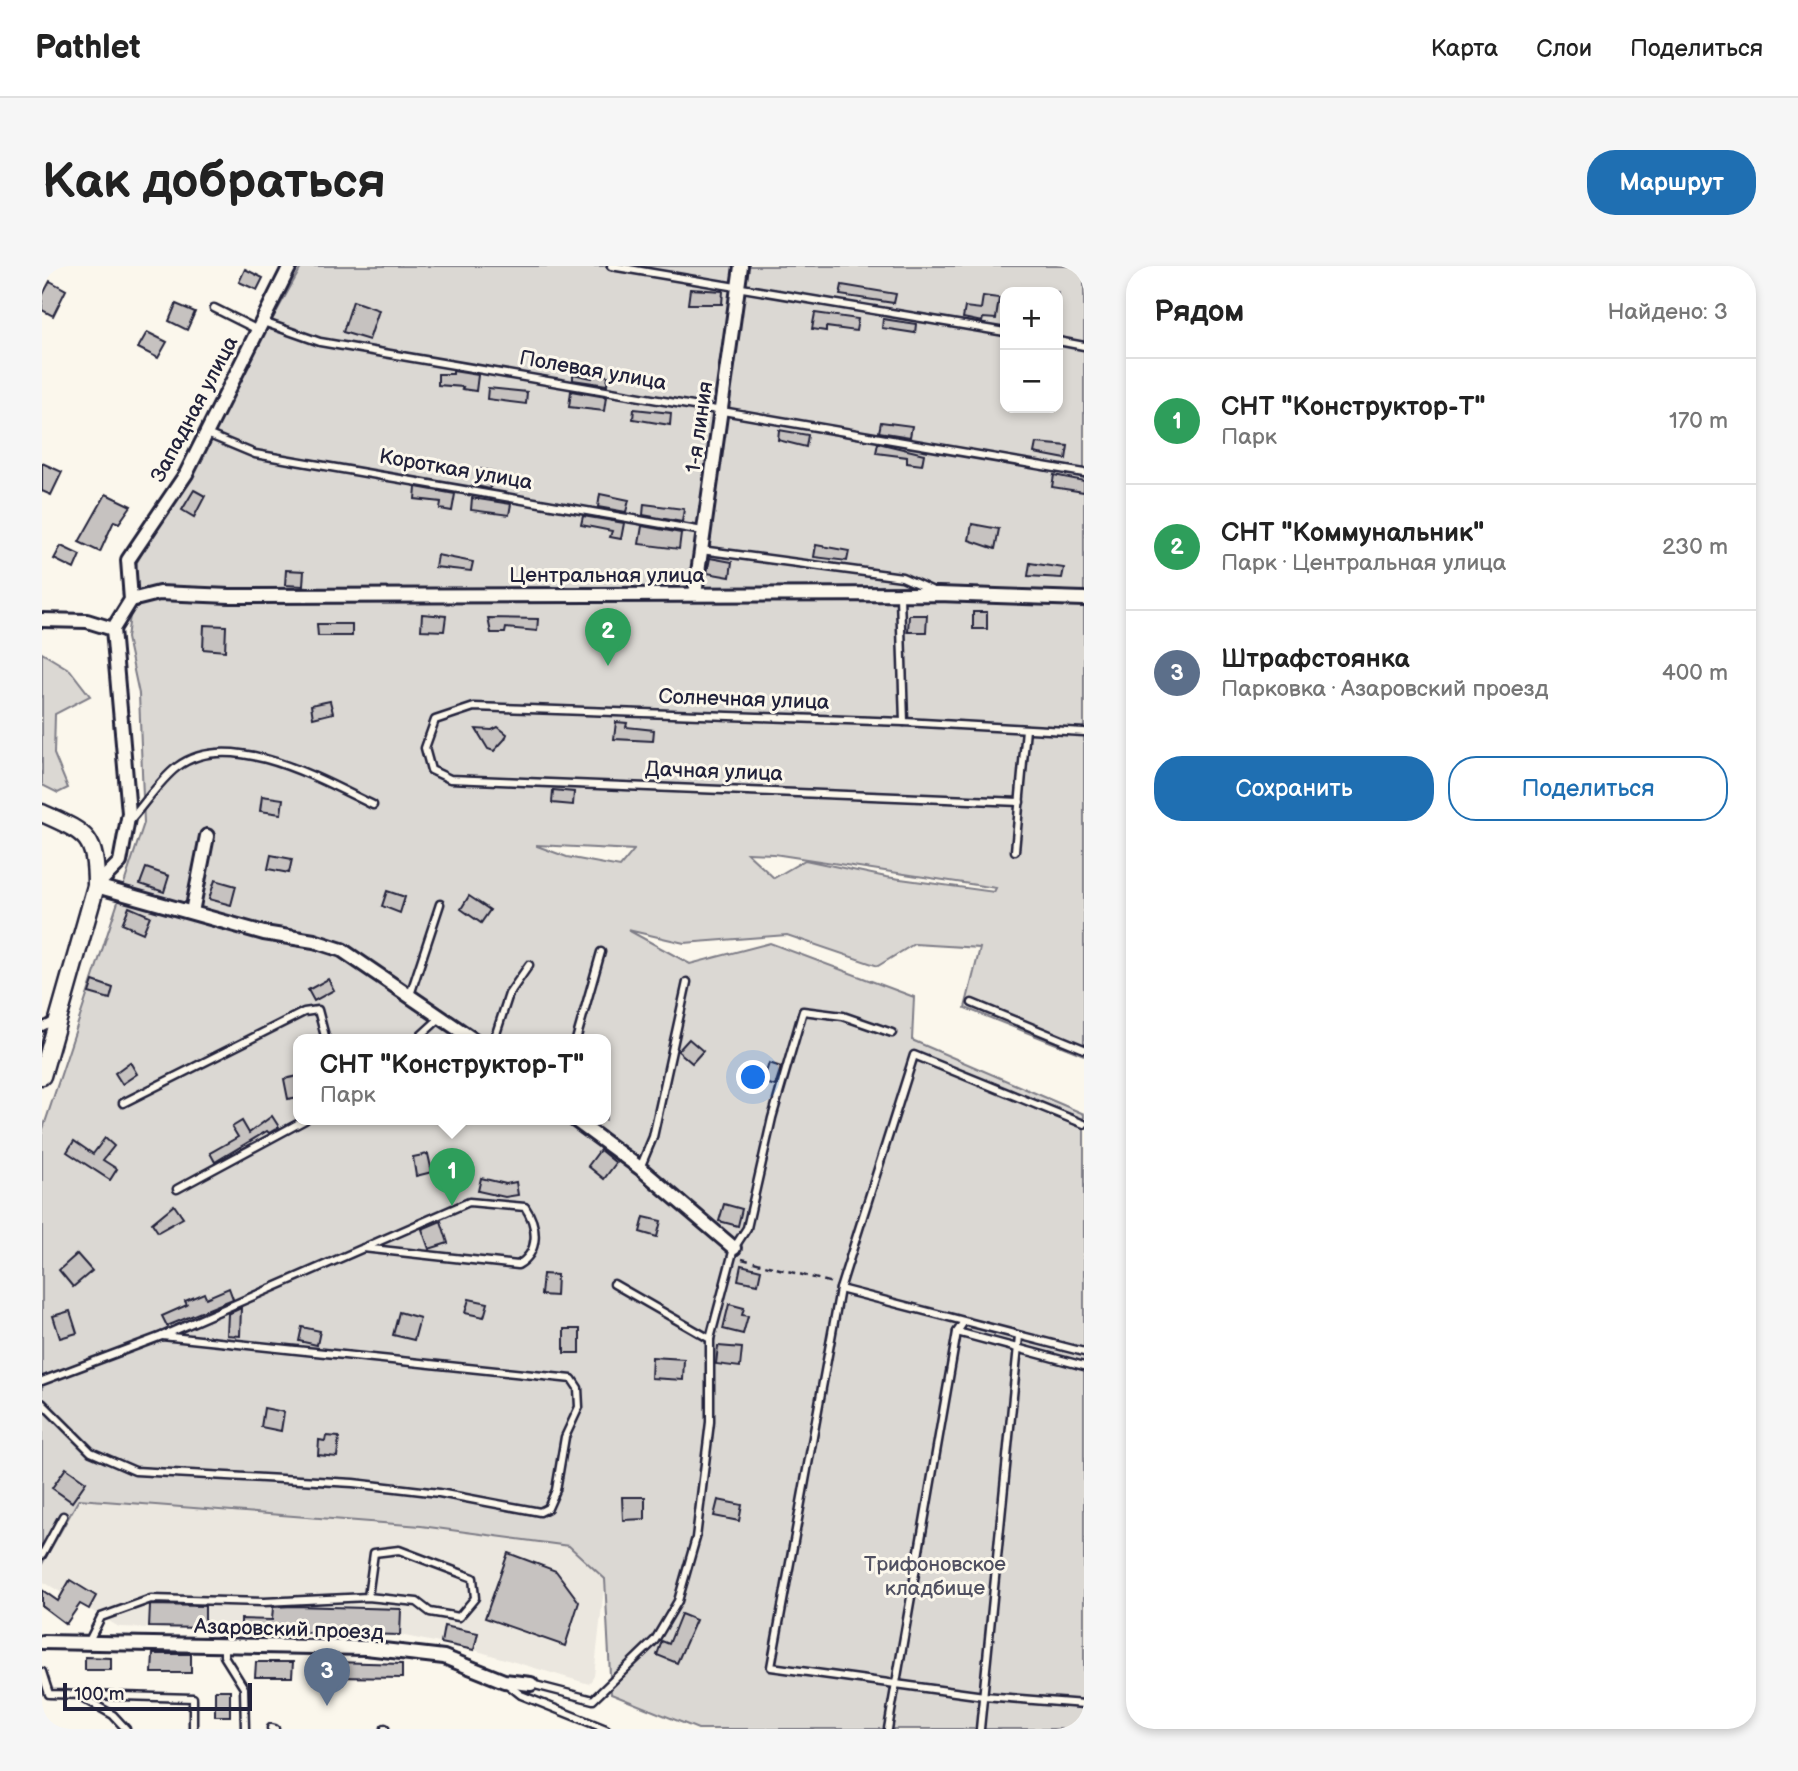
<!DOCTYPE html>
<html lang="ru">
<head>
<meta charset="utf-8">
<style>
  :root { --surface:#fff; --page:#f6f6f6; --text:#222; --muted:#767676; --line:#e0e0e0; --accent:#1f6fb2 }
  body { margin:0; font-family:"Balsamiq Sans",sans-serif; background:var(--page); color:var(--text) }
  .controls { position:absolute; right:21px; top:21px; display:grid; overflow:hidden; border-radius:14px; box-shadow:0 4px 10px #0003 }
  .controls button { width:63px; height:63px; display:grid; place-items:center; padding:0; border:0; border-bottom:2px solid var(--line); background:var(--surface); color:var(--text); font:35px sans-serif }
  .scale { position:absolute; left:21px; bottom:18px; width:189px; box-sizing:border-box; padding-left:7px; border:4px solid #22223b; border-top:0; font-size:19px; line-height:24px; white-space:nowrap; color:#22223b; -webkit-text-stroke:5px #fbf7ec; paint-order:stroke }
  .you { position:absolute; left:712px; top:812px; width:24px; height:24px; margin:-18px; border:5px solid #fff; border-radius:50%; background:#1a73e8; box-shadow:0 0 0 10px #1a73e833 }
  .badge { display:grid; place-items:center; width:46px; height:46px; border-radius:50%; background:var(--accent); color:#fff; font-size:23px; font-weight:700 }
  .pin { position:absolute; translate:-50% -58px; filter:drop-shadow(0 2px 4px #0008) }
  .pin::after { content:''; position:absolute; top:37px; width:24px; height:21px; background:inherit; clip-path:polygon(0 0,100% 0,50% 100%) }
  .popup { position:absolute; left:251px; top:768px; width:318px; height:91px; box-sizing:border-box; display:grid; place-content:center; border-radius:14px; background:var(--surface); filter:drop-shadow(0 2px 5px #0005); font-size:23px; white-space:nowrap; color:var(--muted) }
  .popup b { font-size:26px; color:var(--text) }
  .popup::after { content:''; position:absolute; left:50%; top:100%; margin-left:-14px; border:14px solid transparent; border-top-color:var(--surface) }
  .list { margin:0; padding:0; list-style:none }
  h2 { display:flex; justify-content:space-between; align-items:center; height:91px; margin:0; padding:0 28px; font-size:30px }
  h2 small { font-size:23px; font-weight:400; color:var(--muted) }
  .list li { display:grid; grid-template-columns:46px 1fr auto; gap:21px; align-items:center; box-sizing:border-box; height:126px; padding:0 28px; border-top:2px solid var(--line) }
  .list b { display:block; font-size:26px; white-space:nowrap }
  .list p { margin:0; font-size:23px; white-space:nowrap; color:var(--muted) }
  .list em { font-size:23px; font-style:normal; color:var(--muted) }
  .actions { display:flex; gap:14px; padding:21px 28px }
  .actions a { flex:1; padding:16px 0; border:2px solid var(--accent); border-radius:28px; text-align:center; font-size:24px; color:var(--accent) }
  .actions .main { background:var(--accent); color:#fff }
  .map { position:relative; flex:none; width:1042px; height:1463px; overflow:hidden; border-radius:28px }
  header { display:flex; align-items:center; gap:42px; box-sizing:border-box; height:98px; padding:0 35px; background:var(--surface); border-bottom:2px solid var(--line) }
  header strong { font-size:33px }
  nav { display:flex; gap:38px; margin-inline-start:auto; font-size:24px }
  .intro { display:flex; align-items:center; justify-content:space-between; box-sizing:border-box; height:168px; padding:0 42px }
  h1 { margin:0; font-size:49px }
  .button { padding:18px 32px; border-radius:28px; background:var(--accent); color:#fff; font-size:24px; font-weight:700 }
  main { display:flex; gap:42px; padding:0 42px }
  aside { flex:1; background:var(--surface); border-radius:28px; box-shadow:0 4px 10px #0003 }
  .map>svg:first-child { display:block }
</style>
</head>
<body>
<header>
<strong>Pathlet</strong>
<nav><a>Карта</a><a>Слои</a><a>Поделиться</a></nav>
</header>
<div class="intro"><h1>Как добраться</h1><a class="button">Маршрут</a></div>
<main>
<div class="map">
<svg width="1042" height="1463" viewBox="0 0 1042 1463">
  <rect width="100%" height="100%" fill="#fbf7ec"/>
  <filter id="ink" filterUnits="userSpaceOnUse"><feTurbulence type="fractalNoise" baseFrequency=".0143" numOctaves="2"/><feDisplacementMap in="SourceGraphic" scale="14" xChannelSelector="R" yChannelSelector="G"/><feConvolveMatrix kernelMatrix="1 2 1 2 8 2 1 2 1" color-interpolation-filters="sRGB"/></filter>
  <g filter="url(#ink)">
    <!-- built -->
    <path fill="#ebe7df" d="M37,1233L379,1260L527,1280L563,1313L552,1410L547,1418L432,1384L358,1369L77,1361L0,1315V1298Z"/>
    <!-- green -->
    <g fill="#dbd8d3" stroke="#7e7d87" stroke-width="2" fill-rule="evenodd">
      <path d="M260,0H1042V789L923,742L938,682L872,678L836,700L745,669L642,677L586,664L648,698L728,677L872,731L870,774L1042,848V1463H656L569,1428L563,1313L527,1280L379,1260L37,1233L0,1298V866L102,557L97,428L85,372L95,296ZM963,26H1016V142H963ZM495,580V579L592,584L578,601L525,591ZM705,587L732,588L954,622L952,626L844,611L763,594L732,612ZM256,774H564V854H256Z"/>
      <path d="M0,387L28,404L48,430L13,448L12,488L26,522L16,527L0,519Z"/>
    </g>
    <!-- building -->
    <g fill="#c6c2c0" stroke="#22223b" stroke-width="2">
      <path d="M203,3L221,12L215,24L197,16Z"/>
      <path d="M8,15L24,24L11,50L0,44V30Z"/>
      <path d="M800,19L854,28L852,37L798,29Z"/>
      <path d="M648,23L681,25L680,38H646Z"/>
      <path d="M941,30L957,32L954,53L941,52L940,56L921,52L923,41L939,43Z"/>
      <path d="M311,35L337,44L327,74L301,66Z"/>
      <path d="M134,38L153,46L145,64L127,55Z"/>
      <path d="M773,47L816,53L814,65L784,61V65L770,63Z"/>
      <path d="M841,53L874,58L873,67L840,62Z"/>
      <path d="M105,66L125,76L116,92L96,82Z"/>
      <path d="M411,105L436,109L434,125L420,123L421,121L396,119V108H411Z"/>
      <path d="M531,108L550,112L551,108L566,110L565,119L531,114Z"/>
      <path d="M446,122L485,126L484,138L445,133Z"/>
      <path d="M529,125L564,131L562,145L527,141Z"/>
      <path d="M592,143L629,147L628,159L591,153Z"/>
      <path d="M839,156L870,160L868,171L837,166Z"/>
      <path d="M737,164L766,169L764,181L736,174Z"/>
      <path d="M836,177L882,188L880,199L865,197V191L834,187Z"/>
      <path d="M994,177L1026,180L1024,193L992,187Z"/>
      <path d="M0,197L20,206L9,229L0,225Z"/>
      <path d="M437,203L451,205L448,223L434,220Z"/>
      <path d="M1012,209L1042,215V226L1010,221Z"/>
      <path d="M374,221L413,228L410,245L398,243L399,236L373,233Z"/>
      <path d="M152,224L163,230L152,251L140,244Z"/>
      <path d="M64,228L89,240L77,257L72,255L58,286L37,276Z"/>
      <path d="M558,228L587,234L584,246L556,241Z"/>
      <path d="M430,232L469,238L467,249L429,244Z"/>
      <path d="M602,238L642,243L640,256L601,249Z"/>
      <path d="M541,250L582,257L579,273L568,271L570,265L539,259Z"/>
      <path d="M930,258L957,263L953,283L927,274Z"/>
      <path d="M600,260L639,267L637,283L597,278Z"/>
      <path d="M774,279L807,285L805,295L772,291Z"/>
      <path d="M19,280L38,289L32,303L12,293Z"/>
      <path d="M395,289L431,296L429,305L393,301Z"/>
      <path d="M668,292L690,296L688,311L665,307Z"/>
      <path d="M988,297L1022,302L1020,312L986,310Z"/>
      <path d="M244,304L262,305L261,320L243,319Z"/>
      <rect x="931" y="346" width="14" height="17"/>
      <path d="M380,348L404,350L402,365L379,364Z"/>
      <path d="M867,349H885L884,366H866Z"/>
      <path d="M446,352L496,353L495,365L464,362L463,367H449Z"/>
      <path d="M275,358H310V370H276Z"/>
      <path d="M162,359L184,360L183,385L161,383Z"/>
      <path d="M288,435L291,447L271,452L269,439Z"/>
      <path d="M574,456L585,457L584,461L612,464L611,475L572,473Z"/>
      <path d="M456,461L465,468L463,473L452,485L446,483L434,463L450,464Z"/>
      <path d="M511,524L532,526L531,539L510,537Z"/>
      <path d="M220,530L241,533L239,548L218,545Z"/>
      <path d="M229,589L250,593L247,607L226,603Z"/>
      <path d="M104,602L127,610L122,626L98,618Z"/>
      <path d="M173,614L194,620L189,639L167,633Z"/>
      <path d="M345,625L363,631L358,647L340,640Z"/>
      <path d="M427,630L448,644L439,657L419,643Z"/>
      <path d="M87,641L108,650L101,667L80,658Z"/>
      <path d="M286,713L292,724L272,735L266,724Z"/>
      <path d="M51,715L71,722L68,733L47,727Z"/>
      <path d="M647,773L661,785L650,797L636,785Z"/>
      <path d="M88,796L95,808L80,818L73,807Z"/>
      <path d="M727,797L739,801L733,820L721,816Z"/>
      <path d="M256,810V831L246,833L242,813Z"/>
      <path d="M230,850L237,861L227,867L225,865L173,896L168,887L196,871L190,861L200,855L207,867Z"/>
      <path d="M63,872L72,880L61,894L75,903L68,914L25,886L32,875L51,888Z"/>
      <path d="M558,884L574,897L562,913L546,900Z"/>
      <path d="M386,888L390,906L374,910L371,891Z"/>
      <path d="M439,912L464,918L474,916L476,929L463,931L436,925Z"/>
      <path d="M682,938L700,943L696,960L677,955Z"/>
      <path d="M132,939L141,952L116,966L110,957Z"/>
      <path d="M602,951L619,955L615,971L598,966Z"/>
      <path d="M399,955L406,977L387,983L380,963Z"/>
      <path d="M35,988L50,1005L31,1021L17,1004Z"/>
      <path d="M699,999L719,1004L716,1018L696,1014Z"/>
      <path d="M501,1008L515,1009L514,1030L499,1029Z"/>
      <path d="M187,1022L191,1033L125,1060L120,1050L145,1039L143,1035L162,1027L164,1032Z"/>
      <path d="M427,1033L446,1037L442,1051L423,1047Z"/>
      <path d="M687,1038L702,1042L700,1049L706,1050L701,1068L681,1063Z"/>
      <path d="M199,1042L198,1070L185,1069L186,1048Z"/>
      <path d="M28,1045L35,1067L18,1072L11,1050Z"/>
      <path d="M357,1046L378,1052L372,1074L351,1069Z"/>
      <path d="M260,1061L278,1065L275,1079L257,1075Z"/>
      <rect x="522" y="1063" width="16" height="24"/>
      <path d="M676,1080L700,1082L698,1101L674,1098Z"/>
      <path d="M610,1091L642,1093L641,1114L609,1112Z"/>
      <path d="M222,1142L242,1146L239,1165L219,1161Z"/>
      <path d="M284,1170L297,1171L295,1191L276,1189L277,1174L283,1175Z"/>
      <path d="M24,1202L44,1216L30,1236L10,1222Z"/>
      <path d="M580,1231H603V1253L581,1254Z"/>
      <path d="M676,1234L700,1239L697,1255L672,1250Z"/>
      <path d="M466,1287L514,1305L537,1336L523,1380L443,1352Z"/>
      <path d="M28,1314L54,1330L47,1343L38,1338L24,1358L0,1340V1324L16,1335Z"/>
      <path d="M108,1339L163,1340V1362L107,1361Z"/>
      <path d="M251,1340L359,1343L358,1369L199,1365V1353L230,1354L231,1341Z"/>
      <path d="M639,1348L654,1354L635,1397L615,1389L620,1375L627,1378Z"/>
      <path d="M402,1360L436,1367L432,1384L399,1377Z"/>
      <path d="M111,1388H149V1407H110Z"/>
      <path d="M43,1391L69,1392V1404H43Z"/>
      <path d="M214,1396H251L250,1411H213Z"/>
      <path d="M292,1396L360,1398V1412L292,1411Z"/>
      <rect x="173" y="1424" width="15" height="26"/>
    </g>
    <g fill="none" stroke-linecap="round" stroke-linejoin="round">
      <!-- service casing -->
      <g stroke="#22223b" stroke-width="11">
        <g id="service">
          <path d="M569,0L963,66"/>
          <path d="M172,42L216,64"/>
          <path d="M221,56L278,76L1042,207"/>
          <path d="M1016,75L1042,80"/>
          <path d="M165,168L213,188L661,265"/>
          <path d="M659,284L860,311L889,324"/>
          <path d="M858,330L862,456"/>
          <path d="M978,536L408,513L389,504L383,482L393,454L432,441L862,456L1042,466"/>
          <path d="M89,553C104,536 118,514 135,501C188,461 281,515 331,539"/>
          <path d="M973,585L984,463"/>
          <path d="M368,729L398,638"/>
          <path d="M930,737L1042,783"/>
          <path d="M0,761L12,755"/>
          <path d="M374,774L399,751"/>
          <path d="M452,774L467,728L487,699"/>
          <path d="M534,774L559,686"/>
          <path d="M81,837L262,746L276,744L284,774"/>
          <path d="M1042,858L872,789L798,1023L729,1401L942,1430L1042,1438"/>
          <path d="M598,902L611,871L645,716"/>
          <path d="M135,923L263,854"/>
          <path d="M572,1018L668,1073"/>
          <path d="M798,1023L1042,1086"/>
          <path d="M915,1066L1042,1100"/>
          <path d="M0,1115L120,1070"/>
          <path d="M0,1137L49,1186L93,1205L311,1217L397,1227L498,1246L506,1242L514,1224L523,1171L537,1141L536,1122L530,1113L120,1070L427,936L483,941C496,960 498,986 476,999L321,982"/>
          <path d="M0,1289L21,1250"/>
          <path d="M47,1375L59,1351L109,1333L222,1336L326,1331L332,1287L357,1284L431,1312L433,1332L417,1351L388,1346L375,1336L326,1331"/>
          <path d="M182,1380V1390L202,1422L203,1463"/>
          <path d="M0,1406L7,1428L151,1432V1463"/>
          <path d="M465,1418L479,1429L564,1463"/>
          <path d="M489,1418L551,1434L613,1374L636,1335L654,1272L668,1156V1073L692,982L705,962L730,852L761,745L801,750L850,767"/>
          <path d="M38,1430L71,1449L84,1463"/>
          <path d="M229,1462L233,1463"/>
          <path d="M343,1463V1462"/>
          <path d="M846,1463L915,1066L921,1057"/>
          <path d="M938,1463L977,1070"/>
        </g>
      </g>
      <!-- minor casing -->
      <g stroke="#22223b" stroke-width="18">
        <g id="minor">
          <path d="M653,328L699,0"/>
          <path d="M89,334L117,327L188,330L896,328L1042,333"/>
          <path d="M0,354L45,355L71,363"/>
          <path d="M54,620L78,596L87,547L71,363L89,334L86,294L144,208L248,0"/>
          <path d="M54,620L222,667L272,675L300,684L432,774"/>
          <path d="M150,646L165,570"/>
          <path d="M533,854L598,902L692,982"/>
          <path d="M0,1376L324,1382L402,1391L462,1415L489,1418"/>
        </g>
      </g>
      <!-- tertiary casing -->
      <g stroke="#22223b" stroke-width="21">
        <path id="tertiary" d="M0,547C44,567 54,569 54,620L0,810"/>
      </g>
      <!-- path -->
      <path stroke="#22223b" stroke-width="2.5" stroke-dasharray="7 5" stroke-linecap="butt" d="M700,993L791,1017"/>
      <!-- service -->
      <use href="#service" stroke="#fbf7ec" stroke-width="6"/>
      <!-- minor -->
      <use href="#minor" stroke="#fbf7ec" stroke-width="12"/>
      <!-- tertiary -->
      <use href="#tertiary" stroke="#fbf7ec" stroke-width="16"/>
    </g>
  </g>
  <g text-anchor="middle" stroke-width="6" stroke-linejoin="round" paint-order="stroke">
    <!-- street labels -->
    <g font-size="21" fill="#22223b" stroke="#fbf7ec">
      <text transform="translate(551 104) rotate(10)" y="7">Полевая улица</text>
      <text transform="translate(152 143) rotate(-62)" y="7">Западная улица</text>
      <text transform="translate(657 161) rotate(-82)" y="7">1-я линия</text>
      <text transform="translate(414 203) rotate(10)" y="7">Короткая улица</text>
      <text x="565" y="316">Центральная улица</text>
      <text transform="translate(702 433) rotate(2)" y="7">Солнечная улица</text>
      <text transform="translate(672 505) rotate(2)" y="7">Дачная улица</text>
      <text transform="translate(247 1363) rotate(2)" y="7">Азаровский проезд</text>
    </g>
    <!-- park labels -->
    <g font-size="21" fill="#505061" stroke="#fbf7ec">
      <text x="893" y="1305">Трифоновское<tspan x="893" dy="24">кладбище</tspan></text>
    </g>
  </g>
</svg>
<div class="controls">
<button>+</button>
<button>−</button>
</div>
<div class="scale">100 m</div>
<div class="you"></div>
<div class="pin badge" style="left:410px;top:940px;background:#2e9e5b">1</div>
<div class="popup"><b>СНТ &quot;Конструктор-Т&quot;</b>Парк</div>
<div class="pin badge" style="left:566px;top:400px;background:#2e9e5b">2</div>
<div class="pin badge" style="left:285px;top:1440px;background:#5c6f8a">3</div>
</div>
<aside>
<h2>Рядом<small>Найдено: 3</small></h2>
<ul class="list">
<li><span class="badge" style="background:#2e9e5b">1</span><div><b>СНТ &quot;Конструктор-Т&quot;</b><p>Парк</p></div><em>170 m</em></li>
<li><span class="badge" style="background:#2e9e5b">2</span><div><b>СНТ &quot;Коммунальник&quot;</b><p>Парк · Центральная улица</p></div><em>230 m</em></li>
<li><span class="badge" style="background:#5c6f8a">3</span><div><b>Штрафстоянка</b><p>Парковка · Азаровский проезд</p></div><em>400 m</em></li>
</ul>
<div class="actions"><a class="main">Сохранить</a><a>Поделиться</a></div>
</aside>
</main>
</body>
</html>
